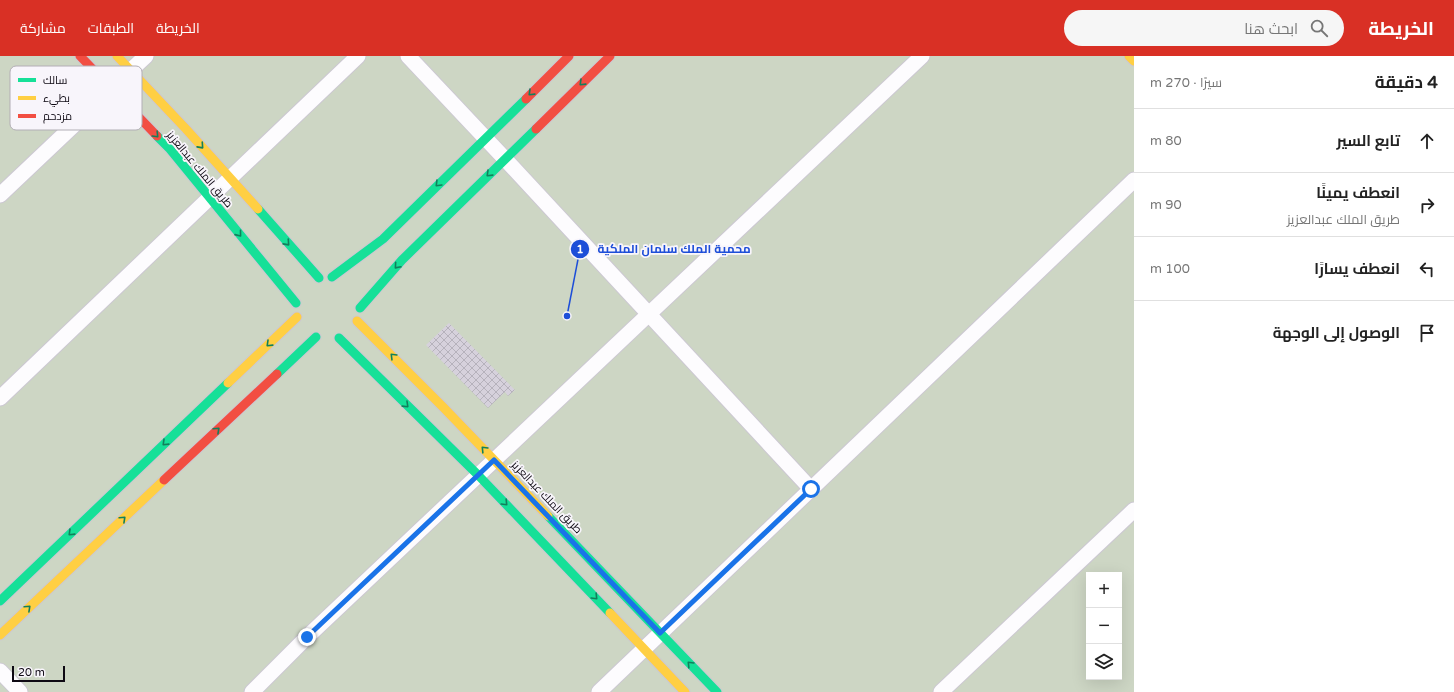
<!DOCTYPE html>
<html lang="ar">
<head>
<meta charset="utf-8">
<style>
  :root { --surface:#fff; --page:#f6f6f6; --text:#222; --muted:#767676; --line:#e0e0e0; --accent:#d93025 }
  body { margin:0; font-family:"Varela Round",Cairo,sans-serif; background:var(--page); color:var(--text); direction:rtl }
  .controls { position:absolute; right:12px; bottom:12px; display:grid; overflow:hidden; border-radius:0px; box-shadow:0 4px 16px #0002 }
  .controls button { width:36px; height:36px; display:grid; place-items:center; padding:0; border:0; border-bottom:1px solid var(--line); background:var(--surface); color:var(--text); font:20px sans-serif }
  .scale { position:absolute; left:12px; bottom:10px; width:53px; box-sizing:border-box; padding-left:4px; border:2px solid #0e0913; border-top:0; font-size:11px; line-height:14px; white-space:nowrap; color:#0e0913; -webkit-text-stroke:3px #f8f5fb; paint-order:stroke }
  .stop { position:absolute; width:12px; height:12px; margin:-9px; border:3px solid #1a73e8; border-radius:50%; background:#fff }
  .stop.end { background:#1a73e8; border-color:#fff; box-shadow:0 1px 4px #0008 }
  .list { margin:0; padding:0; list-style:none }
  h2 { display:flex; justify-content:space-between; align-items:center; height:52px; margin:0; padding:0 16px; font-size:17px }
  h2 small { font-size:13px; font-weight:400; color:var(--muted) }
  .list li { display:grid; grid-template-columns:26px 1fr auto; gap:12px; align-items:center; box-sizing:border-box; height:64px; padding:0 16px; border-top:1px solid var(--line) }
  .list b { display:block; font-size:15px; white-space:nowrap }
  .list p { margin:0; font-size:13px; white-space:nowrap; color:var(--muted) }
  .list em { font-size:13px; font-style:normal; color:var(--muted) }
  .icon { flex:none; width:22px; height:22px; fill:none; stroke:currentColor; stroke-width:2; stroke-linecap:round; stroke-linejoin:round }
  .map { position:relative; flex:none; width:1134px; height:636px; overflow:hidden; direction:ltr }
  header { display:flex; align-items:center; gap:24px; box-sizing:border-box; height:56px; padding:0 20px; background:var(--accent); color:#fff }
  header strong { font-size:19px }
  nav { display:flex; gap:22px; margin-inline-start:auto; font-size:14px }
  .search { width:280px; height:36px; background:var(--page); display:flex; align-items:center; gap:10px; box-sizing:border-box; padding:0 14px; border-radius:22px; color:var(--muted); font-size:15px }
  main { display:flex }
  aside { flex:1; background:var(--surface) }
  .map>svg:first-child { display:block }
</style>
</head>
<body>
<header>
<strong>الخريطة</strong>
<div class="search"><svg class="icon" aria-label="search" viewBox="0 0 24 24"><circle cx="10" cy="10" r="6"/><path d="M15 15l6 6"/></svg>ابحث هنا</div>
<nav><a>الخريطة</a><a>الطبقات</a><a>مشاركة</a></nav>
</header>
<main>
<aside>
<h2>4 دقيقة<small>سيرًا · 270 m</small></h2>
<ul class="list">
<li><svg class="icon" aria-label="ahead" viewBox="0 0 24 24"><path d="M12 20V5M6 11l6-6 6 6"/></svg><div><b>تابع السير</b></div><em>80 m</em></li>
<li><svg class="icon" aria-label="right" viewBox="0 0 24 24"><path d="M7 20v-9h11M14 6l5 5-5 5"/></svg><div><b>انعطف يمينًا</b><p>طريق الملك عبدالعزيز</p></div><em>90 m</em></li>
<li><svg class="icon" aria-label="left" viewBox="0 0 24 24"><path d="M17 20v-9H6M10 6l-5 5 5 5"/></svg><div><b>انعطف يسارًا</b></div><em>100 m</em></li>
<li><svg class="icon" aria-label="arrive" viewBox="0 0 24 24"><path d="M6 21V4h12l-3 4 3 4H6"/></svg><div><b>الوصول إلى الوجهة</b></div></li>
</ul>
</aside>
<div class="map">
<svg width="1134" height="636" viewBox="0 0 1134 636">
  <defs>
    <pattern id="building-cross-hatch" width="8" height="8" patternUnits="userSpaceOnUse"><rect width="8" height="8" fill="#d6d1dc"/><path d="M0 0l8 8M0 8l8-8" fill="none" stroke="#b6b2bc"/></pattern>
  </defs>
  <rect width="100%" height="100%" fill="#f0eaf6"/>
  <!-- park -->
  <path fill="#cdd6c4" fill-rule="evenodd" d="M0,0H1134V636H0ZM1089,519H1119V621H1089Z"/>
  <!-- building -->
  <path fill="url(#building-cross-hatch)" d="M449,267L515,334L508,340L505,336L488,352L426,289Z"/>
  <g fill="none" stroke-linecap="round" stroke-linejoin="round">
    <!-- street casing -->
    <g stroke="#ccc8d2" stroke-width="17">
      <g id="street">
        <path d="M408,0L505,103L811,433"/>
        <path d="M131,14L146,0"/>
        <path d="M0,139L112,33"/>
        <path d="M0,342L358,0"/>
        <path d="M0,615L20,636"/>
        <path d="M252,636L307,581L922,0"/>
        <path d="M599,636L1134,124"/>
        <path d="M941,636L1134,454"/>
      </g>
    </g>
    <!-- fast casing -->
    <g stroke="#ccc8d2" stroke-width="11">
      <g id="fast">
        <path d="M157,80L169,92L296,247"/>
        <path d="M258,153L319,222"/>
        <path d="M332,221L383,183L526,43"/>
        <path d="M360,252L402,204L536,73"/>
        <path d="M339,282L478,419L610,557"/>
        <path d="M277,318L316,281"/>
        <path d="M548,460L717,636"/>
        <path d="M0,545L228,327"/>
      </g>
    </g>
    <!-- slow casing -->
    <g stroke="#ccc8d2" stroke-width="11">
      <g id="slow">
        <path d="M117,0L186,73L258,153"/>
        <path d="M1129,0L1134,5"/>
        <path d="M357,265L443,351L548,460"/>
        <path d="M228,327L297,261"/>
        <path d="M610,557L685,636"/>
        <path d="M0,579L164,424"/>
      </g>
    </g>
    <!-- jam casing -->
    <g stroke="#ccc8d2" stroke-width="11">
      <g id="jam">
        <path d="M80,0L157,80"/>
        <path d="M526,43L569,0"/>
        <path d="M536,73L610,0"/>
        <path d="M164,424L277,318"/>
      </g>
    </g>
    <!-- street -->
    <use href="#street" stroke="#fdfcfe" stroke-width="15"/>
    <!-- fast -->
    <use href="#fast" stroke="#16e098" stroke-width="9"/>
    <!-- slow -->
    <use href="#slow" stroke="#ffcf43" stroke-width="9"/>
    <!-- jam -->
    <use href="#jam" stroke="#f24e42" stroke-width="9"/>
  </g>
  <!-- one-way arrows -->
  <defs><path id="oneway-chevron" d="M-2-3.5L2.5 0L-2 3.5" fill="none" stroke-width="1.6" stroke-linecap="round" stroke-linejoin="round"/></defs>
  <g stroke="#127f5c">
    <use href="#oneway-chevron" transform="translate(582 27) rotate(136)"/>
    <use href="#oneway-chevron" transform="translate(531 37) rotate(136)"/>
    <use href="#oneway-chevron" transform="translate(156 79) rotate(46)"/>
    <use href="#oneway-chevron" transform="translate(201 90) rotate(48)"/>
    <use href="#oneway-chevron" transform="translate(489 118) rotate(136)"/>
    <use href="#oneway-chevron" transform="translate(438 128) rotate(135)"/>
    <use href="#oneway-chevron" transform="translate(239 178) rotate(51)"/>
    <use href="#oneway-chevron" transform="translate(287 187) rotate(48)"/>
    <use href="#oneway-chevron" transform="translate(397 210) rotate(131)"/>
    <use href="#oneway-chevron" transform="translate(269 288) rotate(136)"/>
    <use href="#oneway-chevron" transform="translate(393 300) rotate(-135)"/>
    <use href="#oneway-chevron" transform="translate(406 349) rotate(44)"/>
    <use href="#oneway-chevron" transform="translate(217 374) rotate(-43)"/>
    <use href="#oneway-chevron" transform="translate(165 387) rotate(136)"/>
    <use href="#oneway-chevron" transform="translate(484 393) rotate(-134)"/>
    <use href="#oneway-chevron" transform="translate(505 447) rotate(46)"/>
    <use href="#oneway-chevron" transform="translate(123 463) rotate(-43)"/>
    <use href="#oneway-chevron" transform="translate(71 477) rotate(136)"/>
    <use href="#oneway-chevron" transform="translate(595 541) rotate(46)"/>
    <use href="#oneway-chevron" transform="translate(28 552) rotate(-43)"/>
    <use href="#oneway-chevron" transform="translate(690 608) rotate(-134)"/>
  </g>
  <g fill="none" stroke-linecap="round" stroke-linejoin="round">
    <!-- route -->
    <path stroke="#1a73e8" stroke-width="5" d="M307,581L494,404L660,577L811,433"/>
  </g>
  <g text-anchor="middle" stroke-width="3.5" stroke-linejoin="round" paint-order="stroke">
    <!-- street labels -->
    <g font-size="11" fill="#0e0913" stroke="#f8f5fb">
      <text transform="translate(200 113) rotate(50)" y="4">طريق الملك عبدالعزيز</text>
      <text transform="translate(547 441) rotate(46)" y="4">طريق الملك عبدالعزيز</text>
    </g>
  </g>
  <!-- legend -->
  <rect x="10" y="10" width="132" height="64" rx="6" fill="#f8f5fb" stroke="#b2aeb5" stroke-width="1"/>
  <rect x="18" y="22" width="18" height="4" fill="#16e098"/>
  <rect x="18" y="40" width="18" height="4" fill="#ffcf43"/>
  <rect x="18" y="58" width="18" height="4" fill="#f24e42"/>
  <g font-size="11" fill="#0e0913">
    <text x="43" y="28">سالك</text>
    <text x="43" y="46">بطيء</text>
    <text x="43" y="64">مزدحم</text>
  </g>
  <!-- callouts -->
  <path fill="none" stroke="#1d4ed8" stroke-width="1.5" d="M567 260L580 193"/>
  <g fill="#1d4ed8" stroke="#f8f5fb" stroke-width="1.5">
    <circle cx="567" cy="260" r="4"/>
    <circle cx="580" cy="193" r="10"/>
  </g>
  <g font-size="12" text-anchor="middle" font-weight="bold" fill="#fff">
    <text x="580" y="197">1</text>
  </g>
  <g font-size="12" text-anchor="middle" font-weight="bold" fill="#1d4ed8" stroke="#f8f5fb" stroke-width="3.5" stroke-linejoin="round" paint-order="stroke">
    <text x="674" y="197">محمية الملك سلمان الملكية</text>
  </g>
</svg>
<div class="controls">
<button>+</button>
<button>−</button>
<button><svg class="icon" aria-label="layers" viewBox="0 0 24 24"><path d="M12 4l9 5-9 5-9-5zM3 14l9 5 9-5"/></svg></button>
</div>
<div class="scale">20 m</div>
<div class="stop" style="left:811px;top:433px"></div>
<div class="stop end" style="left:307px;top:581px"></div>
</div>
</main>
</body>
</html>
